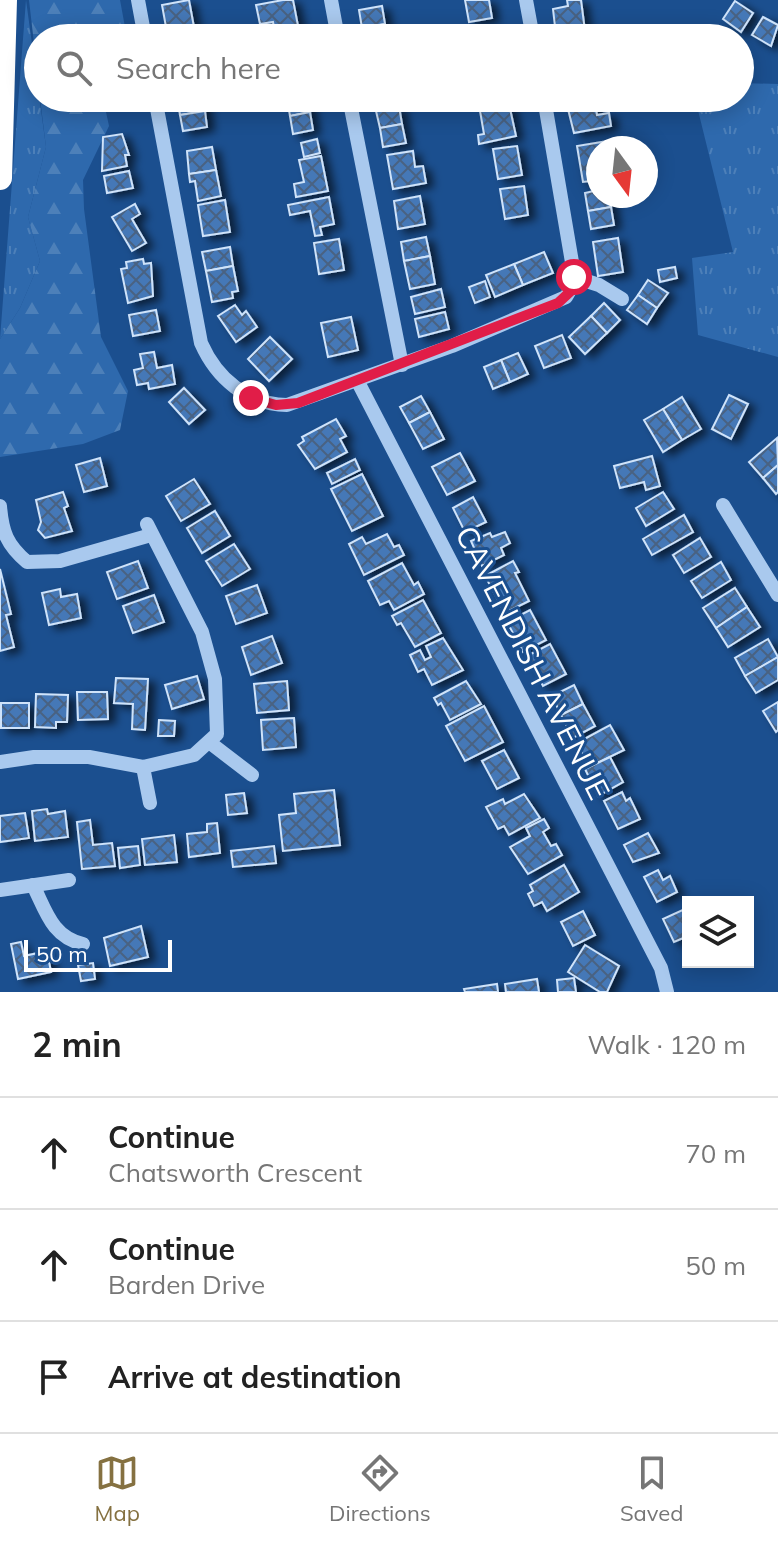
<!DOCTYPE html>
<html lang="en">
<head>
<meta charset="utf-8">
<style>
  :root { --surface:#fff; --page:#f6f6f6; --text:#222; --muted:#767676; --line:#e0e0e0; --accent:#857141 }
  body { margin:0; font-family:Mulish,sans-serif; background:var(--page); color:var(--text) }
  .controls { position:absolute; right:24px; bottom:24px; display:grid; overflow:hidden; border-radius:0px; box-shadow:0 4px 20px #0003 }
  .controls button { width:72px; height:72px; display:grid; place-items:center; padding:0; border:0; border-bottom:2px solid var(--line); background:var(--surface); color:var(--text); font:40px sans-serif }
  .compass { position:absolute; left:586px; top:136px; width:72px; height:72px; border-radius:50%; background:var(--surface); box-shadow:0 4px 20px #0003; rotate:165deg }
  .scale { position:absolute; left:24px; bottom:20px; width:148px; box-sizing:border-box; padding-left:8px; border:4px solid #fff; border-top:0; font-size:22px; line-height:28px; white-space:nowrap; color:#fff; -webkit-text-stroke:6px #1b4f8f; paint-order:stroke }
  .stop { position:absolute; width:24px; height:24px; margin:-18px; border:6px solid #e11d48; border-radius:50%; background:#fff }
  .stop.end { background:#e11d48; border-color:#fff; box-shadow:0 2px 8px #0008 }
  .list { margin:0; padding:0; list-style:none }
  h2 { display:flex; justify-content:space-between; align-items:center; height:104px; margin:0; padding:0 32px; font-size:34px }
  h2 small { font-size:26px; font-weight:400; color:var(--muted) }
  .list li { display:grid; grid-template-columns:52px 1fr auto; gap:24px; align-items:center; box-sizing:border-box; height:112px; padding:0 32px; border-top:2px solid var(--line) }
  .list b { display:block; font-size:30px; white-space:nowrap }
  .list p { margin:0; font-size:26px; white-space:nowrap; color:var(--muted) }
  .list em { font-size:26px; font-style:normal; color:var(--muted) }
  .icon { flex:none; width:44px; height:44px; fill:none; stroke:currentColor; stroke-width:2; stroke-linecap:round; stroke-linejoin:round }
  .map { position:relative; flex:none; width:778px; height:992px; overflow:hidden }
  .search { position:absolute; background:var(--surface); box-shadow:0 4px 20px #0003; left:24px; right:24px; top:24px; height:88px; display:flex; align-items:center; gap:20px; box-sizing:border-box; padding:0 28px; border-radius:44px; color:var(--muted); font-size:30px }
  .sheet { height:440px; background:var(--surface) }
  nav { display:flex; justify-content:space-around; align-items:center; box-sizing:border-box; height:112px; border-top:2px solid var(--line); background:var(--surface); font-size:22px; color:var(--muted) }
  nav a { display:grid; justify-items:center; gap:4px }
  nav .on { color:var(--accent) }
  .map>svg:first-child { display:block }
</style>
</head>
<body>
<div class="map">
<svg width="778" height="992" viewBox="0 0 778 992">
  <defs>
    <pattern id="grass-tufts" width="24" height="20" patternUnits="userSpaceOnUse" patternTransform="scale(2)"><rect width="24" height="20" fill="#2e69ad"/><path d="M3 7l-1-3M5 7V3M7 7l1-3M15 17l-1-3M17 17v-4M19 17l1-3" fill="none" stroke="#4d80b9"/></pattern>
    <pattern id="forest-firs" width="22" height="20" patternUnits="userSpaceOnUse" patternTransform="scale(2)"><rect width="22" height="20" fill="#2e69ad"/><path d="M5 1l3.5 6h-7zM16 11l3.5 6h-7z" fill="#4d80b9"/></pattern>
    <pattern id="building-cross-hatch" width="8" height="8" patternUnits="userSpaceOnUse" patternTransform="scale(2)"><rect width="8" height="8" fill="#4478b7"/><path d="M0 0l8 8M0 8l8-8" fill="none" stroke="#486282"/></pattern>
    <filter id="shadow"><feDropShadow dx="7" dy="4" stdDeviation="4" flood-color="#0009"/></filter>
  </defs>
  <rect width="100%" height="100%" fill="#1b4f8f"/>
  <!-- grass -->
  <g fill="url(#grass-tufts)">
    <path d="M26,0L46,147L28,217L40,261L20,308L0,339Z"/>
    <path d="M740,83L778,84V357L698,335L692,258L733,252L695,98H740Z"/>
  </g>
  <!-- forest -->
  <g fill="url(#forest-firs)">
    <path d="M29,0H120L127,38H38V78Z"/>
    <path d="M40,98H103L109,126L83,180L84,209L101,337L128,391L120,430L83,444L0,457V339L20,308L40,261L28,217L46,147Z"/>
  </g>
  <!-- building -->
  <g fill="url(#building-cross-hatch)" stroke="#cfe3fa" stroke-width="2" filter="url(#shadow)">
    <path d="M189,0L196,38H168L162,5Z"/>
    <path d="M283,0H293L300,36L276,38L273,22L260,24L256,5Z"/>
    <path d="M465,0H489L492,18L469,22Z"/>
    <path d="M567,0H581L585,31L556,35L553,9L568,6Z"/>
    <path d="M735,1L753,13L741,32L723,19Z"/>
    <path d="M382,6L385,24L362,28L359,10Z"/>
    <path d="M763,17L778,25L771,46L752,35Z"/>
    <path d="M385,24L387,38H363L362,28Z"/>
    <path d="M496,28L498,38H474L473,32Z"/>
    <path d="M177,98H202L205,111L180,115Z"/>
    <path d="M307,98L310,112L290,116L287,99Z"/>
    <path d="M594,98L597,115L609,113L611,126L574,133L566,101Z"/>
    <path d="M509,104L516,136L479,144L478,135L484,134L480,111Z"/>
    <path d="M399,106L402,124L380,128L376,111Z"/>
    <path d="M205,111L207,127L183,131L180,115Z"/>
    <path d="M310,112L313,130L293,134L290,116Z"/>
    <path d="M402,124L406,143L383,147L380,128Z"/>
    <path d="M122,134L129,155H125L127,166L102,171L103,137Z"/>
    <path d="M317,139L320,153L304,157L301,143Z"/>
    <path d="M608,141L609,148H598V180L583,182L577,146Z"/>
    <path d="M517,146L522,175L498,179L493,149Z"/>
    <path d="M212,147L216,170L189,174L187,151Z"/>
    <path d="M413,151L415,167L423,166L426,183L393,189L387,155Z"/>
    <path d="M321,156L328,191L296,197L294,184L304,182L299,160Z"/>
    <path d="M216,170L221,196L198,201L195,181L190,182L189,174Z"/>
    <path d="M129,171L133,188L107,193L104,176Z"/>
    <path d="M524,186L528,215L505,219L500,189Z"/>
    <path d="M598,190V196H609L611,207L588,211L585,193Z"/>
    <path d="M420,196L425,224L398,229L394,201Z"/>
    <path d="M329,197L334,224L320,227L322,235L315,236L310,211L290,215L288,205Z"/>
    <path d="M225,200L230,232L203,236L198,205Z"/>
    <path d="M135,204L140,214L132,219L146,243L132,251L112,217Z"/>
    <path d="M611,207L614,225L591,229L588,211Z"/>
    <path d="M426,237L430,256L404,261L401,242Z"/>
    <path d="M618,238L623,272L598,276L593,242Z"/>
    <path d="M339,239L344,270L319,274L314,243Z"/>
    <path d="M230,247L233,266L206,271L202,252Z"/>
    <path d="M544,252L553,273L523,285L514,264Z"/>
    <path d="M430,256L435,284L410,289L404,261Z"/>
    <path d="M143,259L144,264L151,263L153,296L128,303L121,269L127,268L126,262Z"/>
    <path d="M514,264L523,285L495,297L486,275Z"/>
    <path d="M233,266L238,291L232,292L233,298L212,302L206,271Z"/>
    <path d="M675,267L677,278L660,282L658,270Z"/>
    <path d="M648,280L668,293L657,308L638,295Z"/>
    <path d="M485,281L490,297L475,303L469,287Z"/>
    <path d="M441,289L445,307L415,314L411,297Z"/>
    <path d="M638,295L657,308L647,324L627,310Z"/>
    <path d="M604,303L620,320L607,333L591,316Z"/>
    <path d="M235,305L242,315L246,311L257,327L236,342L218,316Z"/>
    <path d="M156,310L160,331L133,336L129,315Z"/>
    <path d="M445,312L449,329L419,337L415,319Z"/>
    <path d="M591,316L607,333L585,354L569,337Z"/>
    <path d="M351,317L358,350L328,357L321,323Z"/>
    <path d="M562,335L571,358L544,368L535,346Z"/>
    <path d="M270,337L292,359L269,381L248,359Z"/>
    <path d="M154,352L157,368L172,365L175,384L149,389L148,383L137,385L134,370L143,368L140,354Z"/>
    <path d="M518,353L528,374L510,382L501,360Z"/>
    <path d="M501,360L510,382L493,389L484,367Z"/>
    <path d="M184,388L205,410L189,424L169,402Z"/>
    <path d="M729,395L748,404L731,439L712,429Z"/>
    <path d="M421,396L430,412L409,423L400,407Z"/>
    <path d="M682,397L701,429L682,440L663,409Z"/>
    <path d="M663,409L682,440L663,452L644,420Z"/>
    <path d="M430,412L444,439L423,449L409,423Z"/>
    <path d="M336,419L346,436L340,439L347,452L315,469L298,445L304,441L302,437Z"/>
    <path d="M777,438L778,465L763,478L749,462Z"/>
    <path d="M460,453L475,481L447,495L432,467Z"/>
    <path d="M652,456L660,486L646,490L644,482L620,488L614,466Z"/>
    <path d="M100,458L107,486L84,492L76,465Z"/>
    <path d="M355,459L360,470L332,484L327,473Z"/>
    <path d="M778,465V492L776,494L763,478Z"/>
    <path d="M362,474L383,516L352,531L331,489Z"/>
    <path d="M194,479L210,504L181,521L166,496Z"/>
    <path d="M63,492L68,506L64,508L72,531L45,538L38,530L41,522L36,500Z"/>
    <path d="M663,492L674,509L646,526L636,508Z"/>
    <path d="M473,497L486,522L465,532L453,508Z"/>
    <path d="M215,511L230,536L202,553L187,528Z"/>
    <path d="M684,515L693,532L652,555L643,539Z"/>
    <path d="M505,532L510,543L501,548L504,555L482,566L471,541L490,533L492,537Z"/>
    <path d="M387,534L394,547L399,545L404,555L364,575L349,544L362,537L366,544Z"/>
    <path d="M700,538L711,557L684,573L673,555Z"/>
    <path d="M234,544L250,569L222,586L206,561Z"/>
    <path d="M138,561L148,588L117,599L107,572Z"/>
    <path d="M513,561L519,572L515,573L529,601L505,613L485,576Z"/>
    <path d="M721,562L731,580L702,598L691,581Z"/>
    <path d="M402,563L414,585L418,582L424,594L394,610L389,601L380,605L368,581Z"/>
    <path d="M0,569L11,614L6,615L14,647L0,651Z"/>
    <path d="M257,585L267,613L236,624L226,596Z"/>
    <path d="M735,588L747,607L716,628L703,608Z"/>
    <path d="M60,589L61,597L77,594L81,618L49,625L42,593Z"/>
    <path d="M154,595L164,622L133,633L123,606Z"/>
    <path d="M423,600L441,633L415,647L401,623L397,625L392,616Z"/>
    <path d="M747,607L760,627L728,647L716,628Z"/>
    <path d="M530,610L546,640L523,652L507,622Z"/>
    <path d="M272,636L282,663L251,675L242,647Z"/>
    <path d="M443,638L463,670L432,685L424,669L418,672L410,655L420,650L425,660L431,657L426,646Z"/>
    <path d="M768,639L778,657L745,676L735,658Z"/>
    <path d="M550,644L566,674L543,686L527,656Z"/>
    <path d="M778,657V680L756,693L745,676Z"/>
    <path d="M197,676L204,699L172,709L165,685Z"/>
    <path d="M116,678L148,679L145,730L132,729L133,704L114,703Z"/>
    <path d="M287,681L289,710L257,713L254,684Z"/>
    <path d="M466,681L481,704L450,720L441,703L438,705L434,698Z"/>
    <path d="M574,685L583,704L561,715L552,696Z"/>
    <path d="M77,692H107L108,719L78,720Z"/>
    <path d="M36,694L68,695L67,722H56V728L35,727Z"/>
    <path d="M778,702V730L776,732L763,711Z"/>
    <rect x="1" y="703" width="28" height="25"/>
    <path d="M583,704L595,726L573,738L561,715Z"/>
    <path d="M484,706L503,742L465,761L446,726Z"/>
    <path d="M294,718L296,747L263,750L261,720Z"/>
    <path d="M159,720L175,721L174,736H158Z"/>
    <path d="M610,725L624,750L589,767L577,743Z"/>
    <path d="M504,750L519,778L497,789L482,761Z"/>
    <path d="M610,757L623,782L598,796L585,769Z"/>
    <path d="M334,790L340,845L283,851L279,815L296,813L294,794Z"/>
    <path d="M622,792L626,801L630,798L640,819L618,829L604,801Z"/>
    <path d="M244,793L247,813L228,815L226,795Z"/>
    <path d="M524,794L540,818L509,835L504,826L498,829L486,807L503,799L505,804Z"/>
    <path d="M47,809L48,814L65,811L68,837L35,841L32,811Z"/>
    <path d="M25,813L29,838L0,842V816Z"/>
    <path d="M544,819L549,828L543,832L551,846L556,844L562,855L528,874L510,847L530,836L526,828Z"/>
    <path d="M90,820L93,845L112,843L115,866L82,869L77,822Z"/>
    <path d="M217,823L220,853L189,857L187,834L207,832V824Z"/>
    <path d="M648,833L659,853L633,862L624,845Z"/>
    <path d="M174,835L177,862L145,865L142,839Z"/>
    <path d="M138,846L140,865L120,868L118,848Z"/>
    <path d="M274,846L276,863L233,867L231,851Z"/>
    <path d="M564,865L579,892L547,911L542,902L534,906L528,894L533,891L530,885Z"/>
    <path d="M658,870L663,880L670,876L677,892L657,902L644,877Z"/>
    <path d="M687,908L688,936L674,942L663,919Z"/>
    <path d="M583,911L595,935L573,946L561,922Z"/>
    <path d="M141,926L148,957L110,966L104,938Z"/>
    <path d="M21,942L24,956L47,951L51,972L18,979L11,944Z"/>
    <path d="M585,945L619,966L607,992H600L568,972Z"/>
    <path d="M93,963L95,979L81,981L78,965Z"/>
    <path d="M574,978L576,992H558L557,980Z"/>
    <path d="M537,979L539,992H506L505,984Z"/>
    <path d="M497,984L498,992H465L464,989Z"/>
  </g>
  <g fill="none" stroke-linecap="round" stroke-linejoin="round">
    <!-- minor -->
    <g stroke="#a9c9ee" stroke-width="14">
      <path d="M138,0L145,38"/>
      <path d="M331,0L338,38"/>
      <path d="M526,0L533,38"/>
      <path d="M155,98L201,343C217,379 247,404 287,405L452,346L566,297L573,285V268L544,98"/>
      <path d="M349,98L402,365"/>
      <path d="M574,277L599,285L622,299"/>
      <path d="M358,382L661,968L667,992"/>
      <path d="M723,505L778,595"/>
      <path d="M0,506C2,532 7,545 27,562L60,561L151,535"/>
      <path d="M209,742L252,775"/>
      <path d="M0,762L34,757H89L143,767L194,755L217,734L215,679L202,632L147,524"/>
      <path d="M143,767L150,803"/>
      <path d="M33,885C46,911 52,937 83,944"/>
      <path d="M0,890L69,880"/>
    </g>
    <!-- highway -->
    <path stroke="#fff" stroke-width="24" d="M0,178L5,0"/>
  </g>
  <g fill="none" stroke-linecap="round" stroke-linejoin="round">
    <!-- route -->
    <path stroke="#e11d48" stroke-width="10" d="M251,398L276,405L298,403L558,303L572,290L574,277"/>
  </g>
  <g text-anchor="middle" stroke-width="6" stroke-linejoin="round" paint-order="stroke">
    <!-- street labels -->
    <g font-size="30" fill="#fff" stroke="#1b4f8f">
      <text transform="translate(532 663) rotate(63)" y="10">CAVENDISH AVENUE</text>
    </g>
  </g>
</svg>
<div class="controls">
<button><svg class="icon" aria-label="layers" viewBox="0 0 24 24"><path d="M12 4l9 5-9 5-9-5zM3 14l9 5 9-5"/></svg></button>
</div>
<svg class="compass" viewBox="-18 -18 36 36"><path d="M0-13l5 13h-10z" fill="#e53935"/><path d="M0 13l5-13h-10z" fill="#767676"/></svg>
<div class="scale">50 m</div>
<div class="stop" style="left:574px;top:277px"></div>
<div class="stop end" style="left:251px;top:398px"></div>
<div class="search"><svg class="icon" aria-label="search" viewBox="0 0 24 24"><circle cx="10" cy="10" r="6"/><path d="M15 15l6 6"/></svg>Search here</div>
</div>
<section class="sheet">
<h2>2 min<small>Walk · 120 m</small></h2>
<ul class="list">
<li><svg class="icon" aria-label="ahead" viewBox="0 0 24 24"><path d="M12 20V5M6 11l6-6 6 6"/></svg><div><b>Continue</b><p>Chatsworth Crescent</p></div><em>70 m</em></li>
<li><svg class="icon" aria-label="ahead" viewBox="0 0 24 24"><path d="M12 20V5M6 11l6-6 6 6"/></svg><div><b>Continue</b><p>Barden Drive</p></div><em>50 m</em></li>
<li><svg class="icon" aria-label="arrive" viewBox="0 0 24 24"><path d="M6 21V4h12l-3 4 3 4H6"/></svg><div><b>Arrive at destination</b></div></li>
</ul>
</section>
<nav>
<a class="on"><svg class="icon" aria-label="map" viewBox="0 0 24 24"><path d="M3 6l6-2 6 2 6-2v14l-6 2-6-2-6 2zM9 4v14M15 6v14"/></svg>Map</a>
<a><svg class="icon" aria-label="directions" viewBox="0 0 24 24"><path d="M12 3l9 9-9 9-9-9zM9 14v-3h6M13 9l2 2-2 2"/></svg>Directions</a>
<a><svg class="icon" aria-label="saved" viewBox="0 0 24 24"><path d="M7 4h10v16l-5-4-5 4z"/></svg>Saved</a>
</nav>
</body>
</html>
